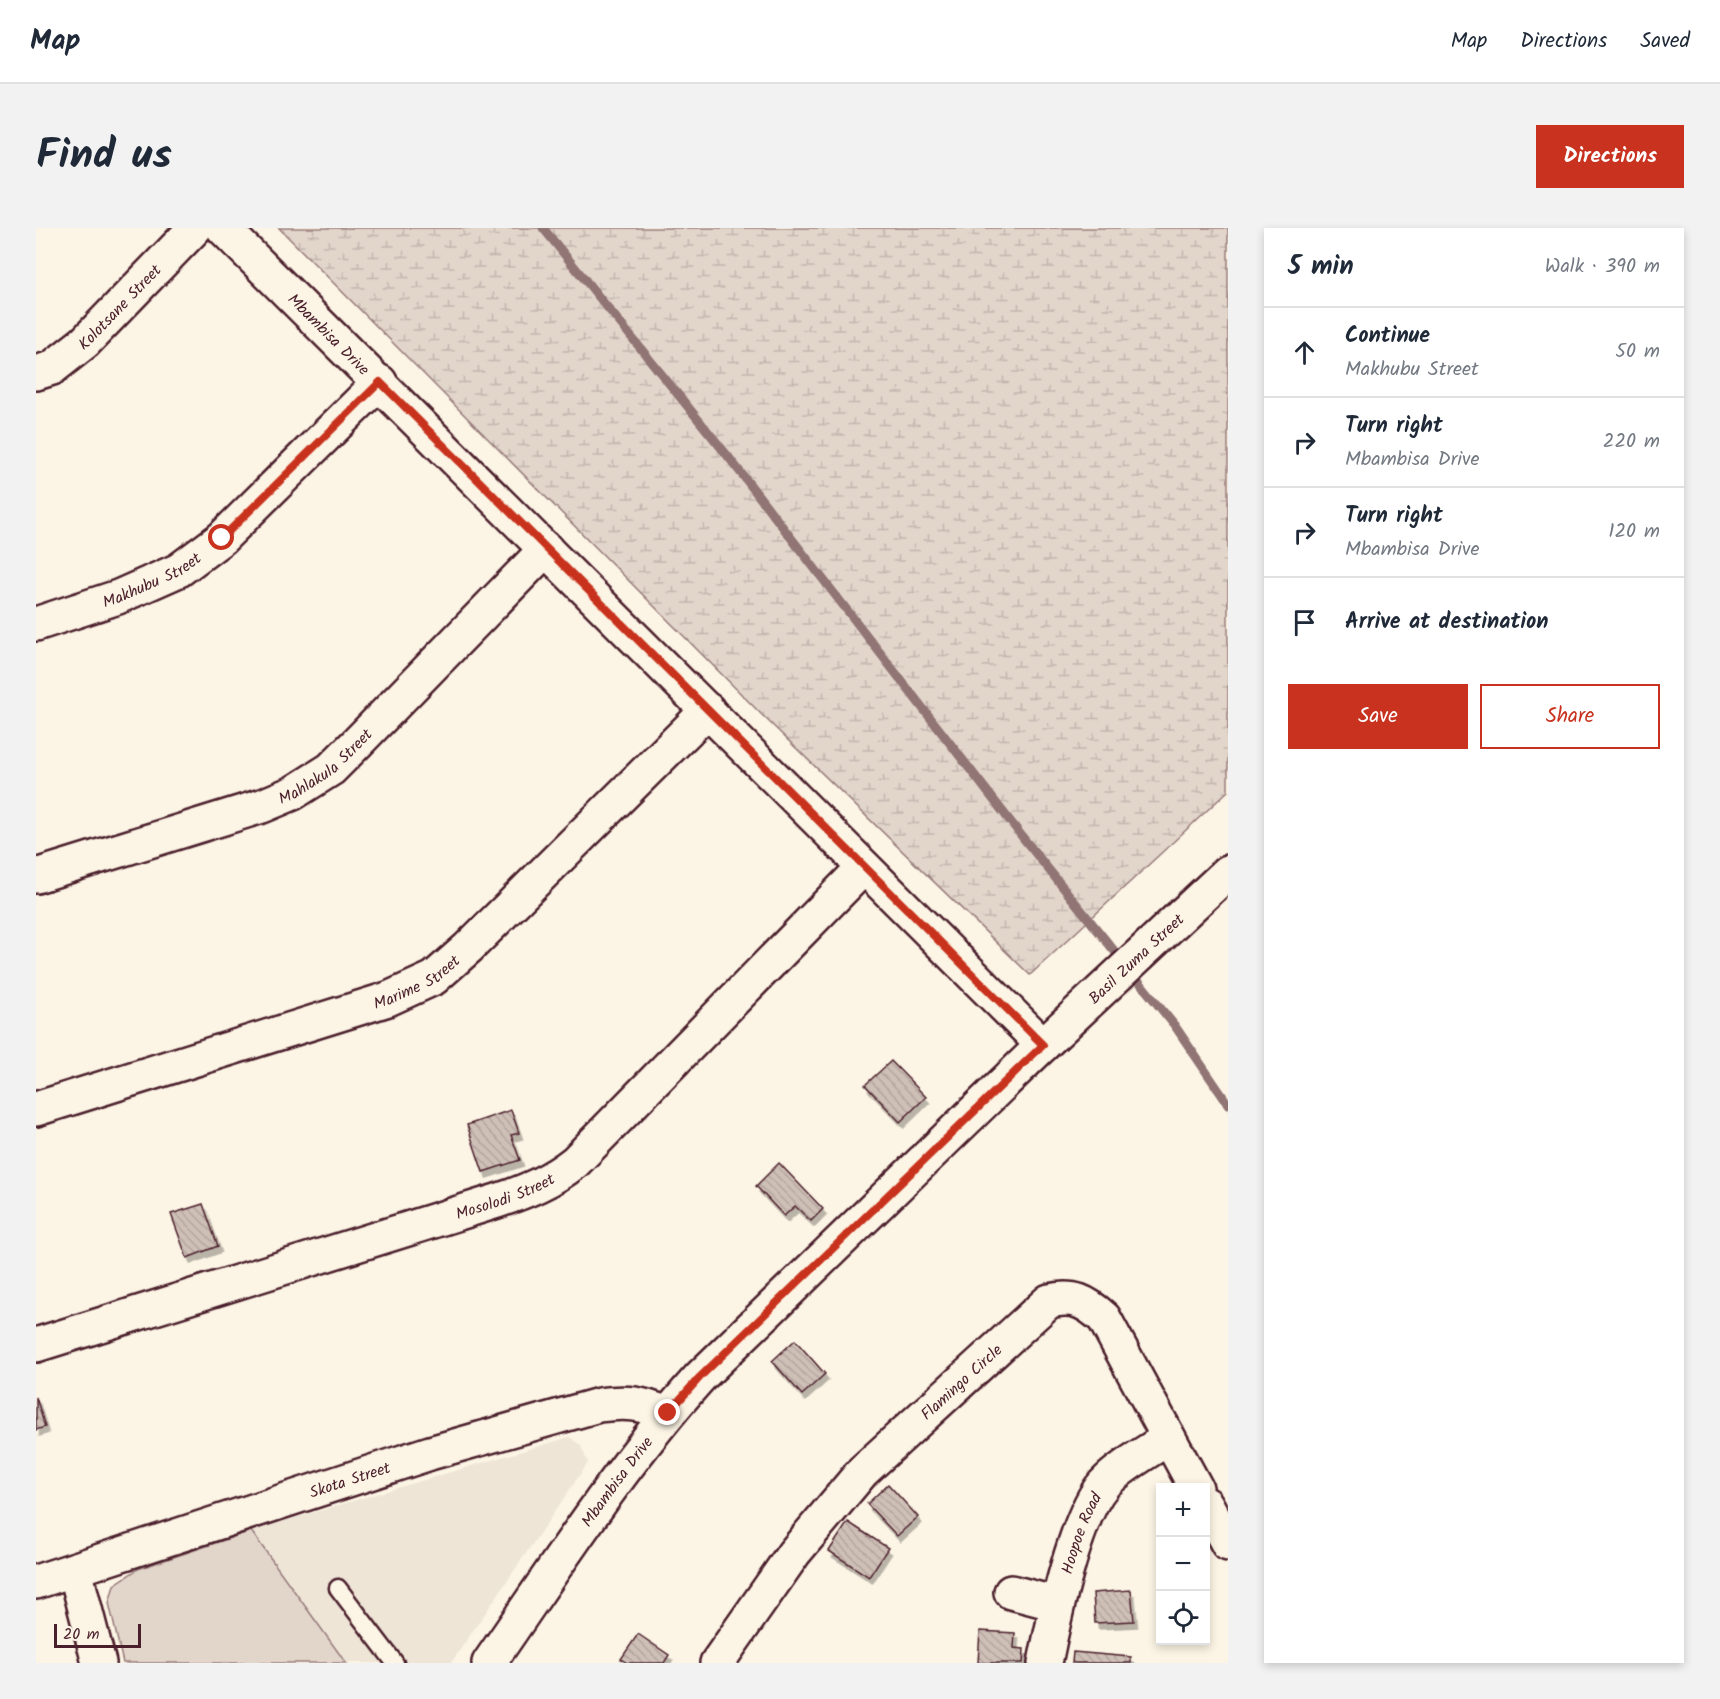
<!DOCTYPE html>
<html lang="en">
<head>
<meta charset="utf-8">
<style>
  :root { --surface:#fff; --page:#f2f2f3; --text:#1f2937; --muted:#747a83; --line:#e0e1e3; --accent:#c8321e }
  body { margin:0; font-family:Kalam,sans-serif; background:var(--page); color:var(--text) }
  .controls { position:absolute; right:18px; bottom:18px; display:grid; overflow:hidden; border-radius:0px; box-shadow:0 3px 9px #0003 }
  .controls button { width:54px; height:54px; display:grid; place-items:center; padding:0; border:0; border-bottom:2px solid var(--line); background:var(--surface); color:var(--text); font:30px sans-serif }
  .scale { position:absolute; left:18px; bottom:15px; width:87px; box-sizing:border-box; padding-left:6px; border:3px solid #4a1f2b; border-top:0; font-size:16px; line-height:21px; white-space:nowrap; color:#4a1f2b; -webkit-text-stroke:4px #fcf5e5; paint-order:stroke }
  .stop { position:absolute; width:18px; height:18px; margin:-14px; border:4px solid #c8321e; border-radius:50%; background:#fff }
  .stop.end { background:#c8321e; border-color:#fff; box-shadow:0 2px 6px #0008 }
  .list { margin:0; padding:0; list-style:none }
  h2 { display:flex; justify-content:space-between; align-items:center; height:78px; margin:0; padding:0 24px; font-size:26px }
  h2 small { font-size:20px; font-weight:400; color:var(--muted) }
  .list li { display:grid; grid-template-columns:39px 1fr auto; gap:18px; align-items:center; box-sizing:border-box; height:90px; padding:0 24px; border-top:2px solid var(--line) }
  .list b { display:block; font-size:22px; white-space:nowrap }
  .list p { margin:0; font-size:20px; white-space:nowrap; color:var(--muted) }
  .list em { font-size:20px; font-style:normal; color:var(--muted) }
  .actions { display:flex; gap:12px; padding:18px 24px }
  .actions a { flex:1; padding:14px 0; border:2px solid var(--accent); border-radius:0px; text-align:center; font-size:21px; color:var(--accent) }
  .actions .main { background:var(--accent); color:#fff }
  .icon { flex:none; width:33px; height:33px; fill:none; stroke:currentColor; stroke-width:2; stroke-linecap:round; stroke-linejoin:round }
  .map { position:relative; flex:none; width:1192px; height:1435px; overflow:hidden; border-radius:0px }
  header { display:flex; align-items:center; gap:36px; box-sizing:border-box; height:84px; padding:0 30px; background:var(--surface); border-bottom:2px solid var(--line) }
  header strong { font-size:28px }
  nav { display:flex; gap:33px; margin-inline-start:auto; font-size:21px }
  .intro { display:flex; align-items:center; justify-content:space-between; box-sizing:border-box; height:144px; padding:0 36px }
  h1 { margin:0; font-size:42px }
  .button { padding:15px 27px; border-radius:0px; background:var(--accent); color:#fff; font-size:21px; font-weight:700 }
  main { display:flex; gap:36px; padding:0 36px }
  aside { flex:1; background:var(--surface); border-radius:0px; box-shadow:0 3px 9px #0003 }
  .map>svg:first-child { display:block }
</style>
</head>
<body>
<header>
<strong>Map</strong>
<nav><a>Map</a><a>Directions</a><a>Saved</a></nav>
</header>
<div class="intro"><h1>Find us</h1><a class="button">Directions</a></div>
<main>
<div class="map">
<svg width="1192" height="1435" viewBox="0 0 1192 1435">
  <defs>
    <pattern id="wetland-marsh" width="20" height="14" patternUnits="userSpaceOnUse" patternTransform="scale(1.5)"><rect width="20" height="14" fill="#e2d5ca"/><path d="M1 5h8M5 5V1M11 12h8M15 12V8" fill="none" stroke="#c3b6ae"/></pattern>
    <pattern id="building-back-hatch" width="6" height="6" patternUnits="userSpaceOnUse" patternTransform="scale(1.5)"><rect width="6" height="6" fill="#cfc0b7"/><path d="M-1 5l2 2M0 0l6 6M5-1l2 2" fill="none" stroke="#b3a59e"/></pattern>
    <filter id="shadow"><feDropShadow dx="3.5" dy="6" stdDeviation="0" flood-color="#0004"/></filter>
  </defs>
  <rect width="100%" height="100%" fill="#fcf5e5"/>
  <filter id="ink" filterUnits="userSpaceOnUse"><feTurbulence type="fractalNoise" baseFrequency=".0167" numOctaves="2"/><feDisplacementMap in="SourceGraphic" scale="12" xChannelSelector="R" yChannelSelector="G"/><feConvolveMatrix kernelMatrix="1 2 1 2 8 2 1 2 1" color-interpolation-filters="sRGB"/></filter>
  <g filter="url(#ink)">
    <!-- built -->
    <path fill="#eee5d7" d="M534,1209L545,1218L552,1235L415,1435H310L215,1303Z"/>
    <!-- wetland -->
    <path fill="url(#wetland-marsh)" stroke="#967a7a" stroke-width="1.5" d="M243,0H1192V563L994,747L727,488Z"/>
    <!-- park -->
    <path fill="#e2d5ca" stroke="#967a7a" stroke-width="1.5" d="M215,1303L310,1435H87L73,1375L78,1357L102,1341Z"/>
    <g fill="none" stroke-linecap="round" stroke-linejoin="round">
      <!-- stream -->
      <path stroke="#917474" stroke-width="9" d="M507,0L691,227L988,611L1139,798L1192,876"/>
    </g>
    <!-- building -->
    <g fill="url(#building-back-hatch)" stroke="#4a1f2b" stroke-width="1.5" filter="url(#shadow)">
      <path d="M855,833L890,869L864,894L829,857Z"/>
      <path d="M475,882L483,905L475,907L484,932L447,944L431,897Z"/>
      <path d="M743,935L787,981L775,993L759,978L748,988L720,958Z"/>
      <path d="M167,976L182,1018L151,1030L135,986Z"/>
      <path d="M759,1112L789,1146L766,1167L736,1133Z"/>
      <path d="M0,1169L9,1199L0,1202Z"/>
      <path d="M852,1256L882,1289L861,1308L831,1276Z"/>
      <path d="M812,1294L852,1320L833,1349L793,1323Z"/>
      <path d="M1095,1362L1098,1393L1059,1395L1057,1365Z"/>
      <path d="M944,1403L979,1405L978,1420L988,1421L987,1435H942Z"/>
      <path d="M602,1406L633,1427L628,1435H591L585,1431Z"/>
      <path d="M1037,1424L1095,1429V1435H1036Z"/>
    </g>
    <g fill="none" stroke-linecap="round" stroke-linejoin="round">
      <!-- lane casing -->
      <g stroke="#4a1f2b" stroke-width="21">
        <path id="lane" d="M302,1360L359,1435"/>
      </g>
      <!-- street casing -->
      <g stroke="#4a1f2b" stroke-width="38">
        <g id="street">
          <path id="s1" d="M187,0L1007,817"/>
          <path id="s2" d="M0,145L16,140L49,114L159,0"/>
          <path id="s3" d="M0,396L82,369L143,342L186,310L344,154"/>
          <path id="s4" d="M0,648L226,578L257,565L295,541L321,515L510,321"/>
          <path id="s5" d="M0,881L352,771L398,750L432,720L672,482"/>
          <path id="s6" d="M0,1117L461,973C491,963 515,953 539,934L828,639"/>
          <path d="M1170,1276L1192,1316"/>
          <path d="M39,1342L63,1435"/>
          <path id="s7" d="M0,1354L394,1225L563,1177C592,1173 604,1175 631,1186"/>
          <path d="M975,1364L1021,1376"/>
          <path id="s8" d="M681,1435L758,1325L827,1243L1013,1073C1038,1067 1050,1074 1068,1090L1160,1260"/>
          <path id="s9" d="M1009,1435C1018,1390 1039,1289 1068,1256C1085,1238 1112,1224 1132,1210"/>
        </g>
      </g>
      <!-- secondary casing -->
      <g stroke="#4a1f2b" stroke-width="38">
        <g id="secondary">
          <path id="s10" d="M453,1435C521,1337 585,1237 664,1149L1007,817L1192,644"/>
        </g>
      </g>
      <!-- lane -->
      <use href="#lane" stroke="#fcf5e5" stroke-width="16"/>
      <!-- street -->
      <use href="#street" stroke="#fcf5e5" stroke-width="33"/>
      <!-- secondary -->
      <use href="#secondary" stroke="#fcf5e5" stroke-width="33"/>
    </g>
  </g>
  <g fill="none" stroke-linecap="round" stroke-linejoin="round" filter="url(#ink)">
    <!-- route -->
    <path stroke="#c8321e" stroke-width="8" d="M186,310L344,154L1007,817L664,1149L632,1185"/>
  </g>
  <g text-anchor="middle" stroke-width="5" stroke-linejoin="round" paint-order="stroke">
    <!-- street labels -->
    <g font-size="16" fill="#4a1f2b" stroke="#fcf5e5">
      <text dy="6" stroke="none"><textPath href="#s2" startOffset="108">Kolotsane Street</textPath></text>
      <text dy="6" stroke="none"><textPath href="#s1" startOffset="150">Mbambisa Drive</textPath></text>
      <text dy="6" stroke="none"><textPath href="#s3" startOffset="124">Makhubu Street</textPath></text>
      <text dy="6" stroke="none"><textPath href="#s4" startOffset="312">Mahlakula Street</textPath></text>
      <text dy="6" stroke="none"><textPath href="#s10" startOffset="960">Basil Zuma Street</textPath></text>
      <text dy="6" stroke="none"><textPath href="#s5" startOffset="402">Marime Street</textPath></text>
      <text dy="6" stroke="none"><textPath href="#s6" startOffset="492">Mosolodi Street</textPath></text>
      <text dy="6" stroke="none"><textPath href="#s8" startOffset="374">Flamingo Circle</textPath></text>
      <text dy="6" stroke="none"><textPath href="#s7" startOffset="330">Skota Street</textPath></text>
      <text dy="6" stroke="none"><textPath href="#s10" startOffset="222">Mbambisa Drive</textPath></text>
      <text dy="6" stroke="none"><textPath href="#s9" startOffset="135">Hoopoe Road</textPath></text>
    </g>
  </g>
</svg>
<div class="controls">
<button>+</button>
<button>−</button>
<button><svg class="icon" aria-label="locate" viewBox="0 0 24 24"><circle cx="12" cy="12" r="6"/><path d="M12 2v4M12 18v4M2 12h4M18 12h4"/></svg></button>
</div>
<div class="scale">20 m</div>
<div class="stop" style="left:186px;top:310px"></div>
<div class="stop end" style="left:632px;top:1185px"></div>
</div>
<aside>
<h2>5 min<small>Walk · 390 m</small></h2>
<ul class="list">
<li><svg class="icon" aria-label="ahead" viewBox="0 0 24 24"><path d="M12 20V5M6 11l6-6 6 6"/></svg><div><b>Continue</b><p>Makhubu Street</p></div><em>50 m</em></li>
<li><svg class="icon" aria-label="right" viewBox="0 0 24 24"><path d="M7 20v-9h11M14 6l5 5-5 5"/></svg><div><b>Turn right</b><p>Mbambisa Drive</p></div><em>220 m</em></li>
<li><svg class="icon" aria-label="right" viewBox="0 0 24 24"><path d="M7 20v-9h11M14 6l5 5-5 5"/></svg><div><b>Turn right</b><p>Mbambisa Drive</p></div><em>120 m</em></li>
<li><svg class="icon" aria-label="arrive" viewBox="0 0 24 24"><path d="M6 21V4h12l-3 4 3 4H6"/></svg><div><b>Arrive at destination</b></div></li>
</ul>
<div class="actions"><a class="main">Save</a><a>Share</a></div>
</aside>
</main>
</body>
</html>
